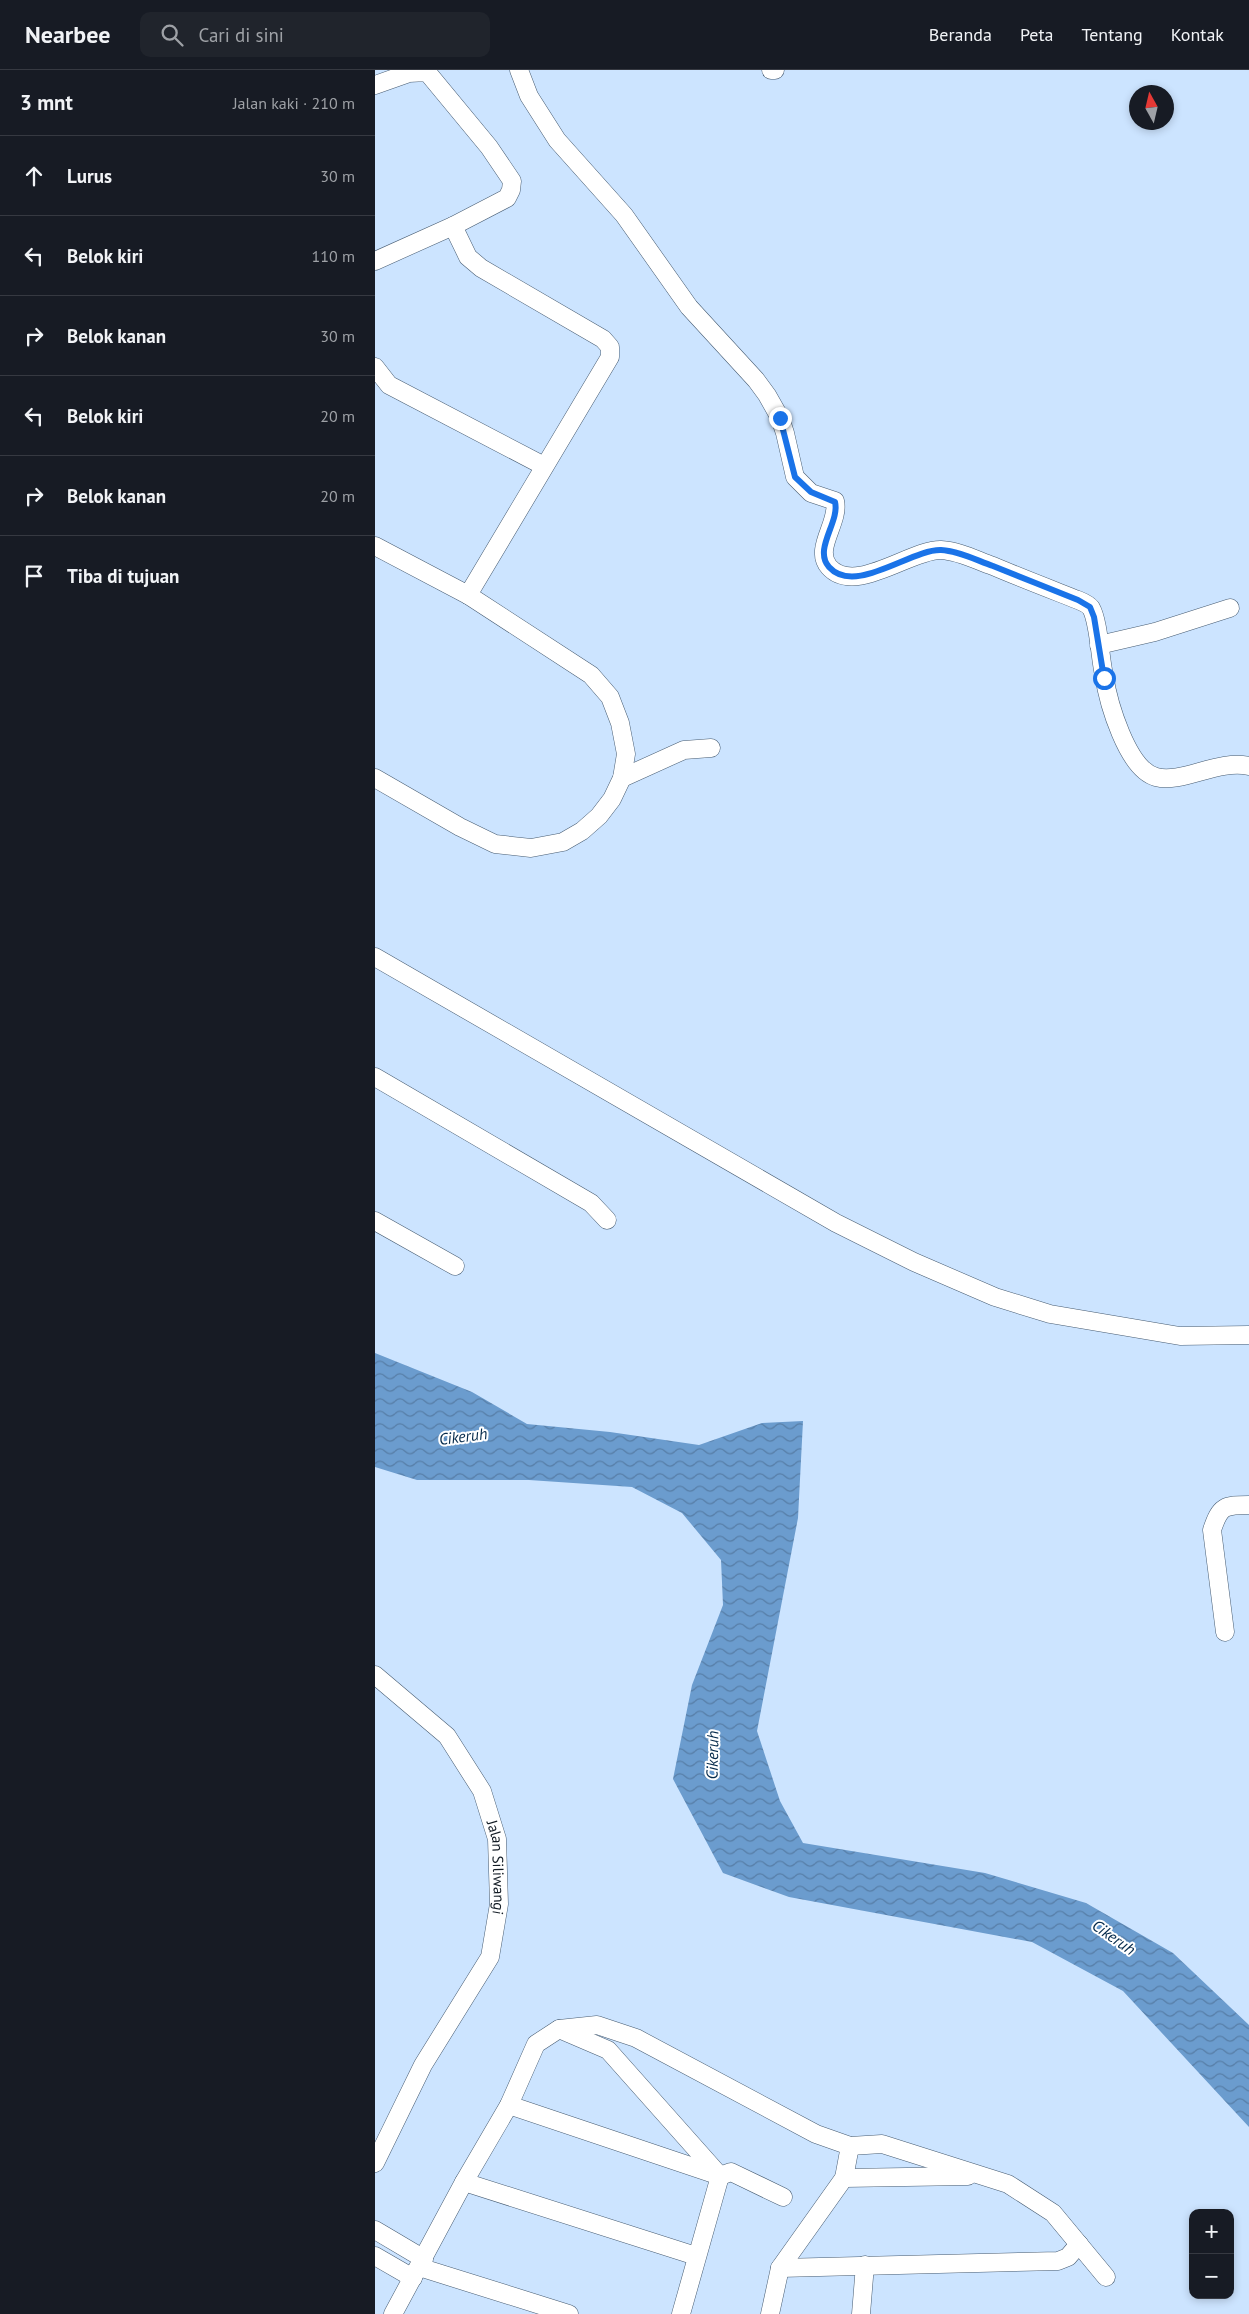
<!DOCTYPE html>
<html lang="id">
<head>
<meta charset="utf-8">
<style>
  :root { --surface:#171b24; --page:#20242c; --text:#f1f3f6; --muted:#9ea1a6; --line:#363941 }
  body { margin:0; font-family:"PT Sans",sans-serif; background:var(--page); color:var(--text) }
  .controls { position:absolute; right:15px; bottom:15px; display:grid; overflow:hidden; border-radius:10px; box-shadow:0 2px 8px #0003 }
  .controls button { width:45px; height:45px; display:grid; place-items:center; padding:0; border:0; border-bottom:1px solid var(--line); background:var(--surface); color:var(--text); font:25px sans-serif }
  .compass { position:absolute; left:754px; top:15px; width:45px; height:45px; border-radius:50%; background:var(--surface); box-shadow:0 2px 8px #0003; rotate:352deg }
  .stop { position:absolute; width:15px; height:15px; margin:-11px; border:4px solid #1a73e8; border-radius:50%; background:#fff }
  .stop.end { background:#1a73e8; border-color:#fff; box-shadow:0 1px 5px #0008 }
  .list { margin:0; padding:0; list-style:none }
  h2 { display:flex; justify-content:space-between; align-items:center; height:65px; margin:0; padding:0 20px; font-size:21px }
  h2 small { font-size:16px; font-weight:400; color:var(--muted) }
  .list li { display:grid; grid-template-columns:32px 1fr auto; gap:15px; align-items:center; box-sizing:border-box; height:80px; padding:0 20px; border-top:1px solid var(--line) }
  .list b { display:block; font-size:19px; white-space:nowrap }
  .list em { font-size:16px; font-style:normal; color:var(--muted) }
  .icon { flex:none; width:28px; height:28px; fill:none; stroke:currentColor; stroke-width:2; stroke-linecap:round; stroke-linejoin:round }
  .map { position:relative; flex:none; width:874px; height:2244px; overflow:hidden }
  header { display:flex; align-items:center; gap:30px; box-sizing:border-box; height:70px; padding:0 25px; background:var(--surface); border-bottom:1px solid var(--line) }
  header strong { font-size:24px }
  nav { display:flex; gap:28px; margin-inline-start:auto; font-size:18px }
  .search { width:350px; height:45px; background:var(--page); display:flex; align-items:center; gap:12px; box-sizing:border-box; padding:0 18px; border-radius:10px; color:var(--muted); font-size:19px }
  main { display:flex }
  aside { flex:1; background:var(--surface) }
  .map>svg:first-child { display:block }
</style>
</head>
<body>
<header>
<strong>Nearbee</strong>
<div class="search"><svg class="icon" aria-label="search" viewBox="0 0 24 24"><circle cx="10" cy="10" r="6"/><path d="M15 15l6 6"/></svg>Cari di sini</div>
<nav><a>Beranda</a><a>Peta</a><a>Tentang</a><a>Kontak</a></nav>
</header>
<main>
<aside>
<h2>3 mnt<small>Jalan kaki · 210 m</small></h2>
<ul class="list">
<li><svg class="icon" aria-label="ahead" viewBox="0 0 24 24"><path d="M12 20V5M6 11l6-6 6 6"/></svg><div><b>Lurus</b></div><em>30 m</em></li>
<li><svg class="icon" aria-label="left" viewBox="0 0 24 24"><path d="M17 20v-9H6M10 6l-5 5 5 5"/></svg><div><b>Belok kiri</b></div><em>110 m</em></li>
<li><svg class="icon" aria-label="right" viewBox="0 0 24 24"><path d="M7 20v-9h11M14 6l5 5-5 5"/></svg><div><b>Belok kanan</b></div><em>30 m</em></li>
<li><svg class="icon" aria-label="left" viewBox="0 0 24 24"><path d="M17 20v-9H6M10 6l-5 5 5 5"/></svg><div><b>Belok kiri</b></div><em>20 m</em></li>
<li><svg class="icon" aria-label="right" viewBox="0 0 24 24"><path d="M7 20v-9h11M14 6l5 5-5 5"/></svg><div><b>Belok kanan</b></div><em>20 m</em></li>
<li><svg class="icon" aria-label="arrive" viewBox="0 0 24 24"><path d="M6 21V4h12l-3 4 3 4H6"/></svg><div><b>Tiba di tujuan</b></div></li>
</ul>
</aside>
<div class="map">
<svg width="874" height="2244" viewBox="0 0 874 2244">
  <defs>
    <pattern id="water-waves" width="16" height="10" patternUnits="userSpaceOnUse" patternTransform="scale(1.25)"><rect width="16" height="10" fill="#6b9cce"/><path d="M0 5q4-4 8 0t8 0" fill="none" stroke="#577ea7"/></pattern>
  </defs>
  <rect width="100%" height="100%" fill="#cce4ff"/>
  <!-- water -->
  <path fill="url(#water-waves)" d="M0,1283L97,1322L152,1354L235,1362L324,1375L387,1353L428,1351L423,1448L382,1661L405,1731L428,1773L610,1803L711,1833L798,1883L874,1955V2057L748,1921L657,1872L414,1827L348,1803L298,1709L317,1615L348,1535L346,1490L307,1443L257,1417L154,1410H42L0,1397Z"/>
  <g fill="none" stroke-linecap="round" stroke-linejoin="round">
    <!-- street casing -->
    <g stroke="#475c72" stroke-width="19">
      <g id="street">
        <path d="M144,0L154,26L182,70L249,145L314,237L381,310L392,325L405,348L410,363L420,407L436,423L460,431C465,452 438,479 454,497C480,526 536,479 566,480C584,481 601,490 618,496C646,508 675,519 703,530C708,532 713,534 716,538C724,552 725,589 729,605C733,632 752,699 781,707C807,714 843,689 874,696"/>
        <path d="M396,0H400"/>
        <path d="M0,15L34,3L52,2L114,77L137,111L136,120L132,128L78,156L0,191"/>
        <path d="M0,297L14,315L169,396"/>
        <path d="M0,476L93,525L235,287V277L228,269L106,198L93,187L78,156"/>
        <path d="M724,575L780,562L855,538"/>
        <path d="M0,708L85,757L120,774L156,778L188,772L207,761L224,746L237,729L247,708L251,684L245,653L235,627L216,605L93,525"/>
        <path d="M247,708L309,680L336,678"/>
        <path d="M0,887L461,1153L539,1192L620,1227L675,1244L805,1266L874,1265"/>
        <path d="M0,1007L216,1133L232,1150"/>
        <path d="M0,1151L80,1196"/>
        <path d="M850,1562L837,1460C845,1436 849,1435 874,1435"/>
        <path id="s1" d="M0,1605L72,1666L107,1721L122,1769L124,1834L115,1887L48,1995L0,2093"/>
        <path d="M184,1959L233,1980L345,2106"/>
        <path d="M134,2035L345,2106L356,2102L408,2127"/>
        <path d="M469,2108L593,2106"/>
        <path d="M89,2112L321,2186"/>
        <path d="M0,2160L49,2189"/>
        <path d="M0,2186L38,2208"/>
        <path d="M44,2197L194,2244"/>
        <path d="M405,2198L683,2191L693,2187L704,2174"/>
        <path d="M18,2244L89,2112L134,2035L161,1974L184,1959L222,1955L261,1968L441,2064L475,2076L507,2074L633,2114L678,2143L731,2207"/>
        <path d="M306,2244L345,2106"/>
        <path d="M395,2244L405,2198L469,2108L475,2076"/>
        <path d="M486,2244L490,2195"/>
      </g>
    </g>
    <!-- street -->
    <use href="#street" stroke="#fff" stroke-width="18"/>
  </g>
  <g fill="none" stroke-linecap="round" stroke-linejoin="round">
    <!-- route -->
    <path stroke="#1a73e8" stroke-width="6" d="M405,348L420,407L436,422L460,432C465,452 438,479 454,497C480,526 536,479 566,480C584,481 601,490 618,496C646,507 675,519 703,530L715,537L719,547L729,608"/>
  </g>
  <g text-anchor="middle" stroke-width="4" stroke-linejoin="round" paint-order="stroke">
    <!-- street labels -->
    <g font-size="15" fill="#131c25" stroke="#fff">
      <text dy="5" stroke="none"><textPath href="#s1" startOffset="238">Jalan Siliwangi</textPath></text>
    </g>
    <!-- water labels -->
    <g font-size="16" font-style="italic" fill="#052a4b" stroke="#fff">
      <text transform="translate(88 1366) rotate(-7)" y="6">Cikeruh</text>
      <text transform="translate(337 1685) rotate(-89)" y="6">Cikeruh</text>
      <text transform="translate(739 1867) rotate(35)" y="6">Cikeruh</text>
    </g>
  </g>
</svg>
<div class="controls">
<button>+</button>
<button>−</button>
</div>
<svg class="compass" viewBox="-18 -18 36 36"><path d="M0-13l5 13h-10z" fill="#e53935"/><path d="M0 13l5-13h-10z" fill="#9ea1a6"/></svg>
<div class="stop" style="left:729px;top:608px"></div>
<div class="stop end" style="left:405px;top:348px"></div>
</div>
</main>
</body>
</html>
